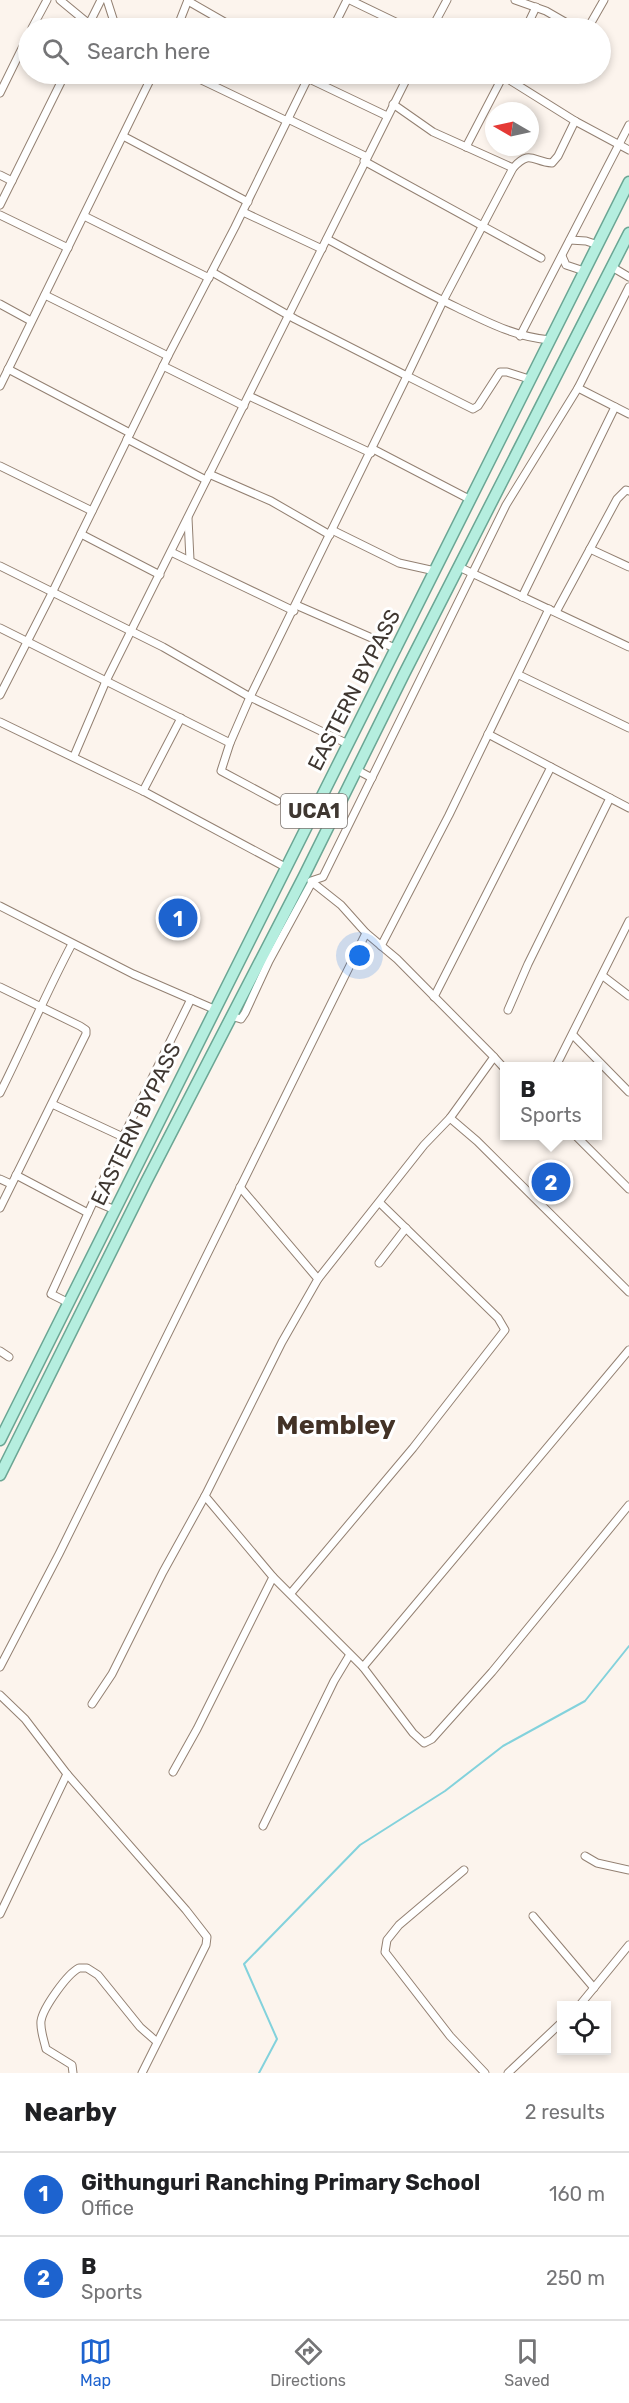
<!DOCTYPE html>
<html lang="en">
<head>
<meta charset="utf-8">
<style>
  :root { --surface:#fff; --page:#f6f6f6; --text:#202124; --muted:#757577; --line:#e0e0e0; --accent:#1d63cf }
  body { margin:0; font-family:Rubik,sans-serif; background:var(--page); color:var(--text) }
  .controls { position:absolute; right:18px; bottom:18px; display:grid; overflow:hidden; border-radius:0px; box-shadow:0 3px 9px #0003 }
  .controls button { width:54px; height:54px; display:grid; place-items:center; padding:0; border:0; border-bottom:2px solid var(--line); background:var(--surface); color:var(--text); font:30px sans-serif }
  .compass { position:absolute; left:485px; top:102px; width:54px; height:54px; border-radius:50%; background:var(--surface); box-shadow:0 3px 9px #0003; rotate:279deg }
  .you { position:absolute; left:360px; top:956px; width:21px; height:21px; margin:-15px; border:4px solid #fff; border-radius:50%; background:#1a73e8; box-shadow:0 0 0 9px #1a73e833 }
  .badge { display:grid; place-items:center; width:39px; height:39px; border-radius:50%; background:var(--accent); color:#fff; font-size:20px; font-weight:700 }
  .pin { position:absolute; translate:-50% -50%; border:3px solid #fff; box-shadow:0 2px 6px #0006 }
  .popup { position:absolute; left:500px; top:1062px; width:102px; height:78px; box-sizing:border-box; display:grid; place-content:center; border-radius:0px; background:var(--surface); filter:drop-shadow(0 2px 4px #0005); font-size:20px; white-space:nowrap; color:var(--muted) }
  .popup b { font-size:22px; color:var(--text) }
  .popup::after { content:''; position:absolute; left:50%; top:100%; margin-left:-12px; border:12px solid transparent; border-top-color:var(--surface) }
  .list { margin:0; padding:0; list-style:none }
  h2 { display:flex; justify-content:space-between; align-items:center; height:78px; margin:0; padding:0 24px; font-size:26px }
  h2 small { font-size:20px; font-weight:400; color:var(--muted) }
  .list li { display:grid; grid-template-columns:39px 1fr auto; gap:18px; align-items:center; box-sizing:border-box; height:84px; padding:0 24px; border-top:2px solid var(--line) }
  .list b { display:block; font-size:22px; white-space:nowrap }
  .list p { margin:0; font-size:20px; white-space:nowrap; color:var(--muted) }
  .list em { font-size:20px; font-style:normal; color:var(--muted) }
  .icon { flex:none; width:33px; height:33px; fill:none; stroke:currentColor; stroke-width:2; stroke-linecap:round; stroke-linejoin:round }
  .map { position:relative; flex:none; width:629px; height:2073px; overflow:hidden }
  .search { position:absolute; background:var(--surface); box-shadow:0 3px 9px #0003; left:18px; right:18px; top:18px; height:66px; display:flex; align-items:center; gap:15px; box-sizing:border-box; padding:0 21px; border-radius:33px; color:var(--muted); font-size:22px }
  .sheet { height:246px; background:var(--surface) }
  nav { display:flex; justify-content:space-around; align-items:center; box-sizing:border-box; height:84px; border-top:2px solid var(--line); background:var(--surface); font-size:16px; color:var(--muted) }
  nav a { display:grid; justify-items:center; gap:3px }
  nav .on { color:var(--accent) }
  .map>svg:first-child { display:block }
</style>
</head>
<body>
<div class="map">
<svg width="629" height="2073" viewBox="0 0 629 2073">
  <rect width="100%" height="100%" fill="#fcf4ed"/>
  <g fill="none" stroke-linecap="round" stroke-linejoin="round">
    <!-- stream -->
    <path stroke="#83d2dc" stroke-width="2" d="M259,2073L277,2039L244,1964L360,1845L445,1791L503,1746L585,1701L629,1646"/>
    <!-- minor casing -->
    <g stroke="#938072" stroke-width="9">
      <g id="minor">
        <path d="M60,0L89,24"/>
        <path d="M107,0L116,28"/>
        <path d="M350,0L408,28"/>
        <path d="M515,0L546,11L572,26L588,28L604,0"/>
        <path d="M188,1L235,28"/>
        <path d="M32,28L47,0"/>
        <path d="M87,28L101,0"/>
        <path d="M177,28L188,0"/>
        <path d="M333,28L347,0"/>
        <path d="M432,28L447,0"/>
        <path d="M526,28L536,7"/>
        <path d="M189,74L287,121"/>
        <path d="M299,74L387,116"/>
        <path d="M500,74L575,121L629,150"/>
        <path d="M0,93L28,36"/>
        <path d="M393,104L433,132L513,168L443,301L407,376L473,409L478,406L500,372H507L529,379"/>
        <path d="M288,119L367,157"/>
        <path d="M123,136L248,202"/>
        <path d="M466,147L504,74"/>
        <path d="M364,161L541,258"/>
        <path d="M513,168C530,149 533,162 552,163L558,156L575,121"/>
        <path d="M0,175L12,181"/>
        <path d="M0,205L65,74"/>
        <path d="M243,212L322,249"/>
        <path d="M0,215L68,248"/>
        <path d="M84,216L209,278"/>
        <path d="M327,239C370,262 414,287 458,308C489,323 516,337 550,340"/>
        <path d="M570,240L586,241L598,245"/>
        <path d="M562,256L566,265L584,271"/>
        <path d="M612,267L629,277"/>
        <path d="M45,295L168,356"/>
        <path d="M0,304L31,321"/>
        <path d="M520,336L629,125"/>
        <path d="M163,366L244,406"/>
        <path d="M8,369L130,433"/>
        <path d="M0,386L153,74"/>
        <path d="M578,388L629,414"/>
        <path d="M249,396L371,453"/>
        <path d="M127,439L206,480"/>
        <path d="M373,449L471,500"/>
        <path d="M0,466L92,511"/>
        <path d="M209,474L271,501L330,535"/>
        <path d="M188,518L190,560"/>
        <path d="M332,530L399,563L435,571"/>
        <path d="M81,534L160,575"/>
        <path d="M590,549L629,567"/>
        <path d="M171,552L294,611"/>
        <path d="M0,566L163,647L250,697L348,744"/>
        <path d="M459,567L629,647"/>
        <path d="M522,597L615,407"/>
        <path d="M296,605L397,649"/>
        <path d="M556,612L617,499L626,490L629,491"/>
        <path d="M0,628L230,743L250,697L407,376L295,319L212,272"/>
        <path d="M519,675L629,728"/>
        <path d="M0,695L52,593L168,356L235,227L310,74"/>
        <path d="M0,722L145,792L287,868"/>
        <path d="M488,734L629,808"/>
        <path d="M230,743L221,771L277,801"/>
        <path d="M74,756L106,681L409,74"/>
        <path d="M357,770L372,778"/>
        <path d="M143,791L181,718"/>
        <path d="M311,881L323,877L506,505L578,388L629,287"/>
        <path d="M0,906L133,974L216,1010"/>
        <path d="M381,946L449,815L549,609"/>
        <path d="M603,976L629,996"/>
        <path d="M0,987L80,1026L86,1030V1034L0,1208"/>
        <path d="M434,997L551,767"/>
        <path d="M508,1010L528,964L610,798"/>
        <path d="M573,1035L629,1092"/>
        <path d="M494,1057L504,1068"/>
        <path d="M556,1066L629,921"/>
        <path d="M0,1093C25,1043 46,993 72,944"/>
        <path d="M52,1104L123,1137L191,999"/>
        <path d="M450,1118L477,1141L629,1292"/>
        <path d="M576,1136L629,1189"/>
        <path d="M16,1175L88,1213"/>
        <path d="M0,1179L11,1184"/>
        <path d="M94,1201L115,1210"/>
        <path d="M379,1263L406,1228"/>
        <path d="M318,1279L424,1145L450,1118L494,1057L397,959L366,933"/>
        <path d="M69,1303L51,1294L123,1137"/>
        <path d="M0,1351L9,1357"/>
        <path d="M273,1577L363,1667L629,1350"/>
        <path d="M291,1593L413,1448L505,1330L498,1318L380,1203"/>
        <path d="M0,1667L59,1554L366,933L341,905L312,882L269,961L245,1013L241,1019L231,1016"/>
        <path d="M363,1667L413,1733L424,1743L432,1739L492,1672L629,1505"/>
        <path d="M0,1695L25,1719L67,1774L186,1910L207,1937L206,1945L142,2073"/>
        <path d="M92,1704L112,1674L163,1572L205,1496"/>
        <path d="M173,1772L197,1729L273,1577L205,1496L282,1342L318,1279L240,1187"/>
        <path d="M263,1826L334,1681L349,1656"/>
        <path d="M585,1856L597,1863L629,1870"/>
        <path d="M464,1870L399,1925L387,1940L385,1952L450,2036L485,2073"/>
        <path d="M0,1914L67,1774"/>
        <path d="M533,1916L594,1988"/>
        <path d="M579,2006L629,1945"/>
        <path d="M73,2073L72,2065L46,2049C44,2040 40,2030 41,2021C43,2008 67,1974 79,1968H87L98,1975L140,2027L157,2042"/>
        <path d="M508,2073L562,2022"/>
      </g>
    </g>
    <!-- primary casing -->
    <g stroke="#6ba694" stroke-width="13">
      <g id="primary">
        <path d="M0,1440L629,182"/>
        <path d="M0,1475L146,1182L304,876L404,674L629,233"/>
      </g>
    </g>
    <!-- minor -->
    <use href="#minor" stroke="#fff" stroke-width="7"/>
    <!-- primary -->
    <use href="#primary" stroke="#b5eedf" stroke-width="10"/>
  </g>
  <g text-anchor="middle" stroke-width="6" stroke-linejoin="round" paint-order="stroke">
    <!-- shield labels -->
    <rect fill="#fff" stroke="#79736f" stroke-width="1.5" x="281" y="794" width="66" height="34" rx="4.5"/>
    <g font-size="20" font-weight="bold" fill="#3f3731">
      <text x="314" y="818">UCA1</text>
    </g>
    <!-- street labels -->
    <g font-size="21" fill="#3f3731" stroke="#fff">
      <text transform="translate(354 690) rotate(-63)" y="7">EASTERN BYPASS</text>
      <text transform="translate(136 1124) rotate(-64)" y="7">EASTERN BYPASS</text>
    </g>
    <!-- district labels -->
    <g font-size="27" font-weight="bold" fill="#433226" stroke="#fff">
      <text x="336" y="1434">Membley</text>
    </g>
  </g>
</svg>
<div class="controls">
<button><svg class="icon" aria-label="locate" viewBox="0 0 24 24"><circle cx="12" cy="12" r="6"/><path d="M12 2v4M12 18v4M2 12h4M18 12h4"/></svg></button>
</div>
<svg class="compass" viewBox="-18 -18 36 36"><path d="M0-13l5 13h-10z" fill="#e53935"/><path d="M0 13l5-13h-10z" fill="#757577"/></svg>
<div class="you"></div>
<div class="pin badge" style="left:178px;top:918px">1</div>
<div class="pin badge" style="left:551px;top:1182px">2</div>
<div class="popup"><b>B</b>Sports</div>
<div class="search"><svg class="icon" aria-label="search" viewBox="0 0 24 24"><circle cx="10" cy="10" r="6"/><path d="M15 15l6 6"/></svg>Search here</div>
</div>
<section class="sheet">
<h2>Nearby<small>2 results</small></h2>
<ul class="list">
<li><span class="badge">1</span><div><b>Githunguri Ranching Primary School</b><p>Office</p></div><em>160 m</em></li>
<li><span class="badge">2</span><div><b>B</b><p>Sports</p></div><em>250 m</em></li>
</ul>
</section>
<nav>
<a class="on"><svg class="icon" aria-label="map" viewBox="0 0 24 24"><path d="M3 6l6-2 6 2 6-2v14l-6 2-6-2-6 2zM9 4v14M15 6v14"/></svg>Map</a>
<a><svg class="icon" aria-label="directions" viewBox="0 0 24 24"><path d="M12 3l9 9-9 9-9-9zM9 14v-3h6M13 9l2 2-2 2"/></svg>Directions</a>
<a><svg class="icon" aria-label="saved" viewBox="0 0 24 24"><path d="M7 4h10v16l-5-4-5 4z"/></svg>Saved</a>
</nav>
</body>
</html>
